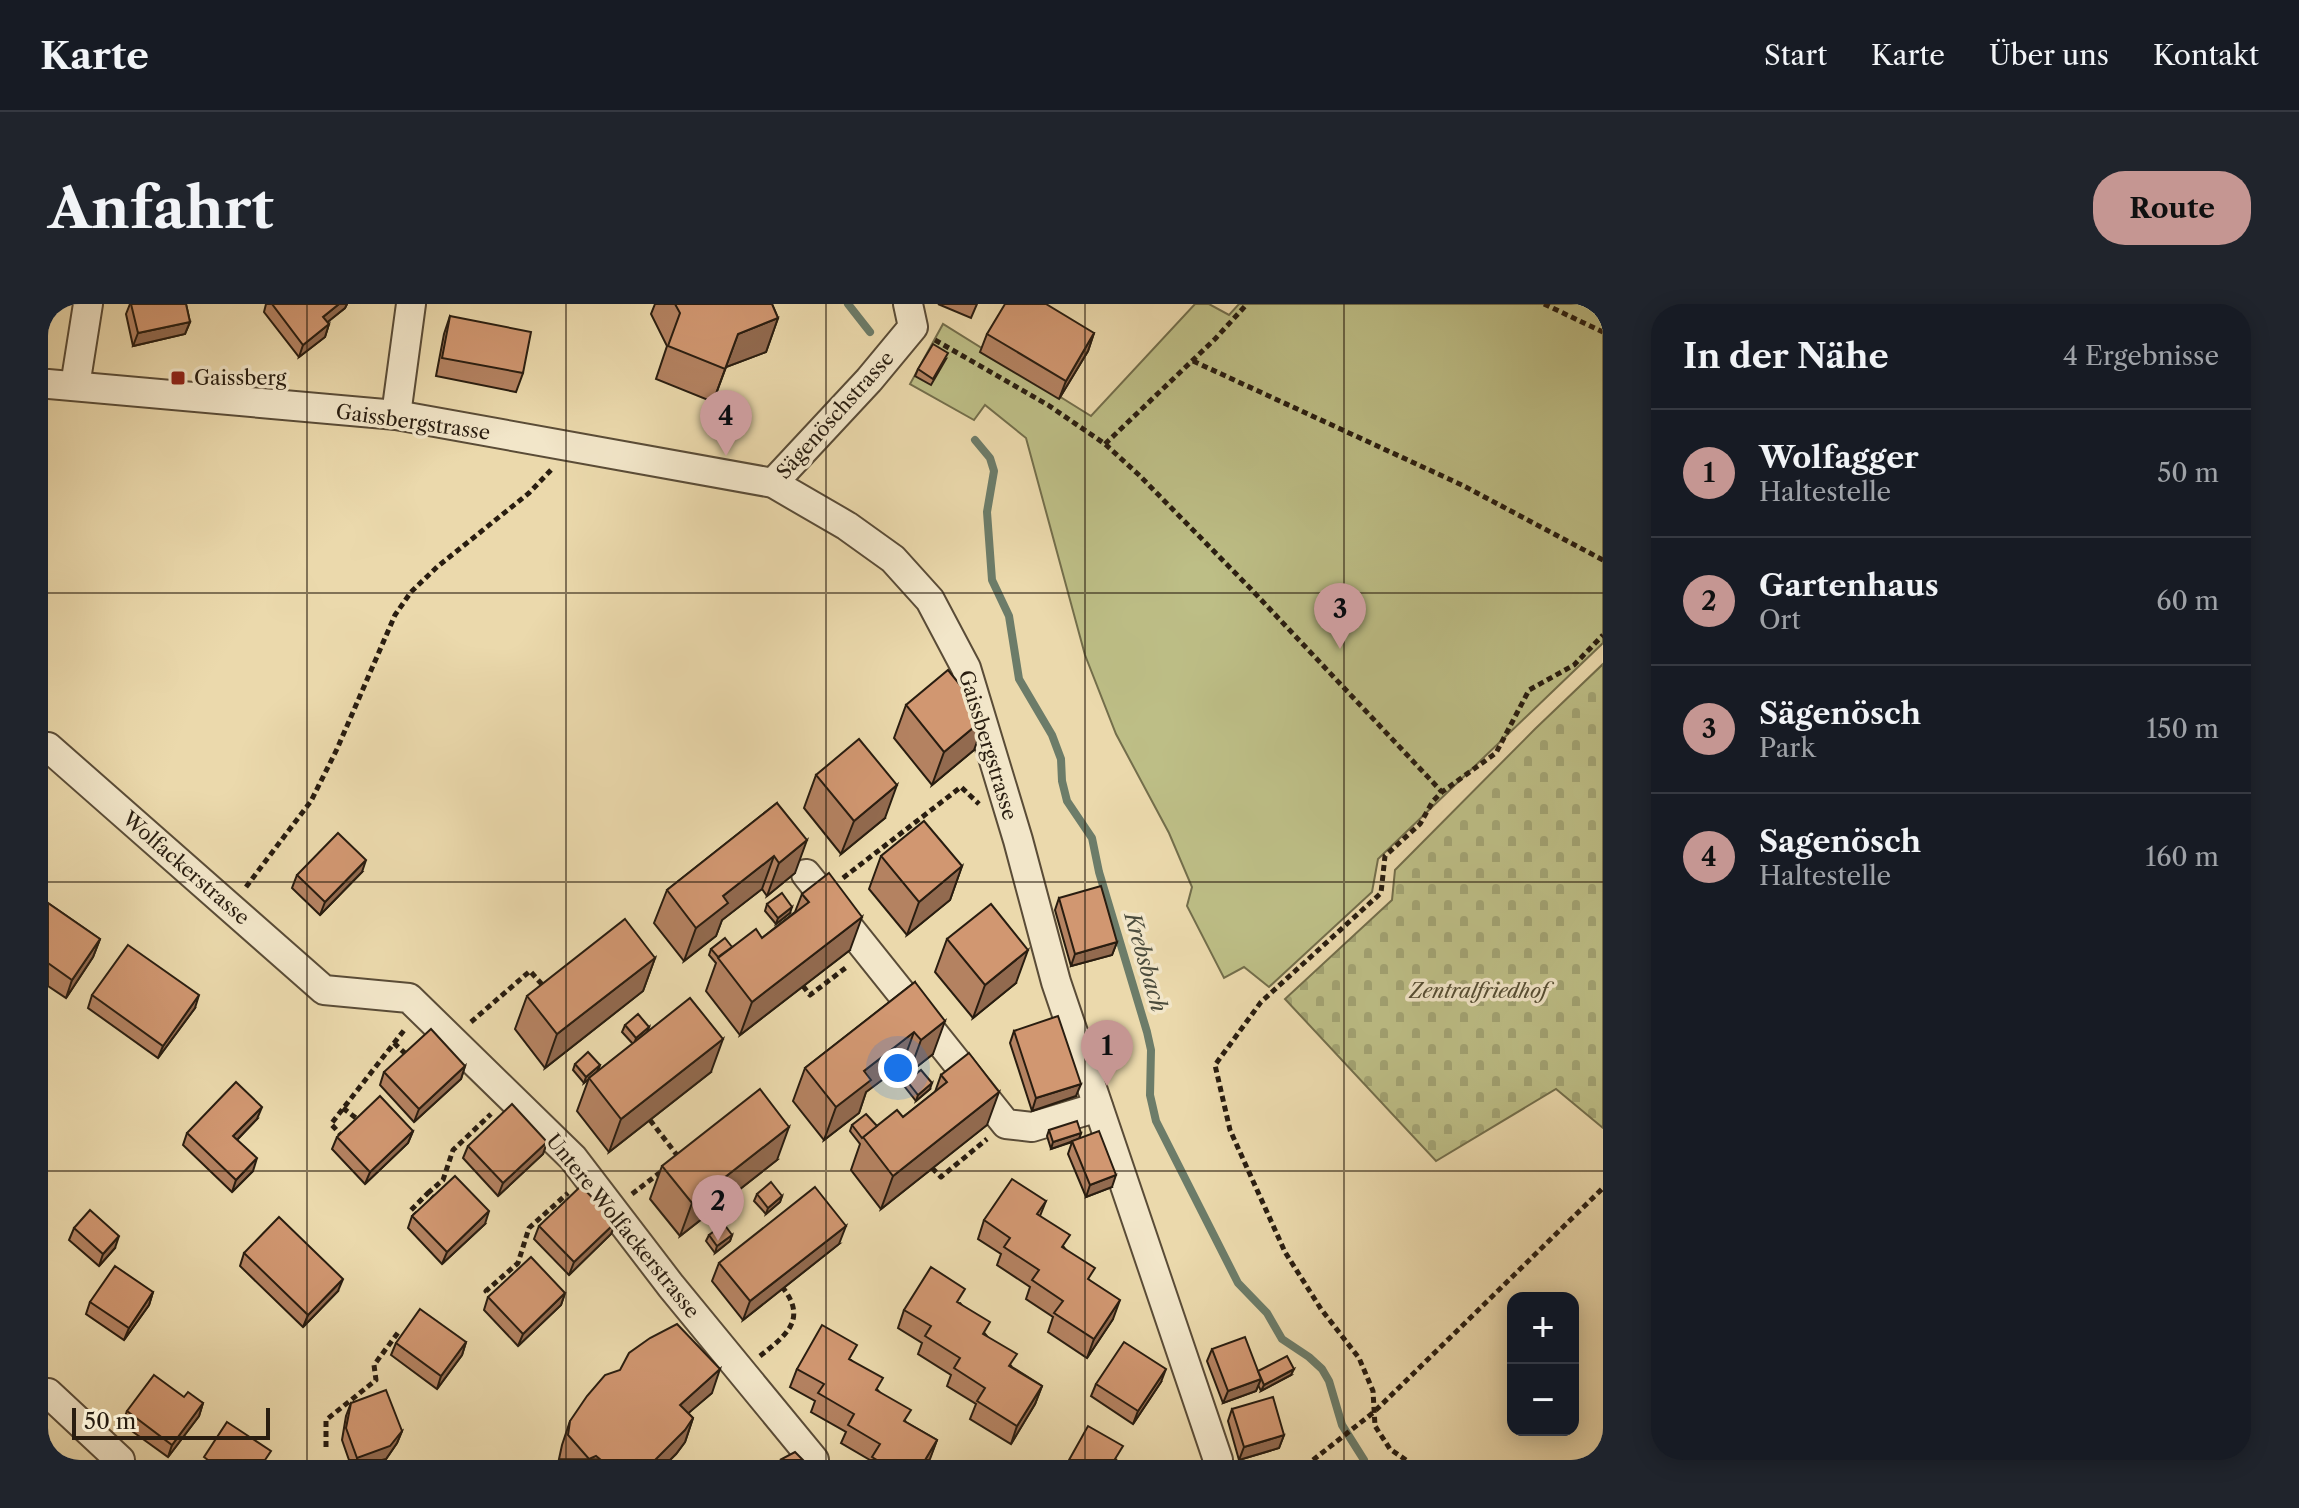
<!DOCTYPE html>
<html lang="de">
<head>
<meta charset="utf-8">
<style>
  :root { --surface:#171b24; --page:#20242c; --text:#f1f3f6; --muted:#9ea1a6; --line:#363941; --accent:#c59692 }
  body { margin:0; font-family:"Libre Caslon Text",serif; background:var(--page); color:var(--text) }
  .controls { position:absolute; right:24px; bottom:24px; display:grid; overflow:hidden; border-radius:16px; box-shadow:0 4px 20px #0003 }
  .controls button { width:72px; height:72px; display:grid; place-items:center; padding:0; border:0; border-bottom:2px solid var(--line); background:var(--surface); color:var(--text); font:40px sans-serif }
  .scale { position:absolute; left:24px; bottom:20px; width:198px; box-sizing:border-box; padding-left:8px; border:4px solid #291d10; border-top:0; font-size:22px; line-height:28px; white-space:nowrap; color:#291d10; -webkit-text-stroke:6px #f2e6c9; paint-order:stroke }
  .you { position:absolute; left:850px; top:764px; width:28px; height:28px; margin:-20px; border:6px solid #fff; border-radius:50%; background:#1a73e8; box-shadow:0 0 0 12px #1a73e833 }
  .badge { display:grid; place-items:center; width:52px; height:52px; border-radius:50%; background:var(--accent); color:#111; font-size:26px; font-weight:700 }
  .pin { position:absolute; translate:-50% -66px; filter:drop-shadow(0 2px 4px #0008) }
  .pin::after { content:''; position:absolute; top:42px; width:28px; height:24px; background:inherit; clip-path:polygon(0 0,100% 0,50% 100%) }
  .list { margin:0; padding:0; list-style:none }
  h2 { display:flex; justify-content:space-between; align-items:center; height:104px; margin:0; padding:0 32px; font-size:34px }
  h2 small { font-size:26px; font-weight:400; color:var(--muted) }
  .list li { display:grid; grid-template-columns:52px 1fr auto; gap:24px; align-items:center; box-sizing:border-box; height:128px; padding:0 32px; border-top:2px solid var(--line) }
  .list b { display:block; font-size:30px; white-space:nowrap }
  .list p { margin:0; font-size:26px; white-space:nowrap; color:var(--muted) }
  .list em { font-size:26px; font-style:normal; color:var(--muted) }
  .map { position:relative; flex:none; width:1555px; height:1156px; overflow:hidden; border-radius:32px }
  header { display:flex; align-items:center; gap:48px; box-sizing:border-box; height:112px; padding:0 40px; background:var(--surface); border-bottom:2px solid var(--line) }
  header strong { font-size:38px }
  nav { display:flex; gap:44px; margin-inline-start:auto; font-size:28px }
  .intro { display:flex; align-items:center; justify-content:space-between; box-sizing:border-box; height:192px; padding:0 48px }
  h1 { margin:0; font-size:56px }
  .button { padding:20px 36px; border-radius:32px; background:var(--accent); color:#111; font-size:28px; font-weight:700 }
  main { display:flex; gap:48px; padding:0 48px }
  aside { flex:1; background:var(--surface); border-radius:32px; box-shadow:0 4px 20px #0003 }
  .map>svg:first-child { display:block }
</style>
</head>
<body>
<header>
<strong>Karte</strong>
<nav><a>Start</a><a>Karte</a><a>Über uns</a><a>Kontakt</a></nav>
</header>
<div class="intro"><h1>Anfahrt</h1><a class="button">Route</a></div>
<main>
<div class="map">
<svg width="1555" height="1156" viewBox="0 0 1555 1156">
  <defs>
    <pattern id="cemetery-stones" width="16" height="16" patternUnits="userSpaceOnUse" patternTransform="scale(2)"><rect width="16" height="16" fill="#bdbe86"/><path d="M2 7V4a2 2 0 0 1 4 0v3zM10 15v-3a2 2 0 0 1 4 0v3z" fill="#a2a373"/></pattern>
  </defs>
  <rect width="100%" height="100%" fill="#ebd9ac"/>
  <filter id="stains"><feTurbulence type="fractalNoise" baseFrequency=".0025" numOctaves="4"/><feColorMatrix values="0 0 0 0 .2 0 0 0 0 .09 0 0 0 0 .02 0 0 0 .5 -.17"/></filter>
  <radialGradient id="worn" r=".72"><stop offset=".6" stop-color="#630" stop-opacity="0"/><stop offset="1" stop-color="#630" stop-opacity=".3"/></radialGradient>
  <!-- green -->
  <path fill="#bdbe86" stroke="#736e4b" stroke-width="2" d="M1147,0H1161L1181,11L1191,0H1535L1555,9V339L1330,555L1324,588L1221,683L1196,663L1176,674L1139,602L1144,583L1121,529L1068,430L1037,351L978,134L937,101L926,116L862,80L895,20L1043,112Z"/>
  <!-- cemetery -->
  <path fill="url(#cemetery-stones)" stroke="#736e4b" stroke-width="2" d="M1555,360V824L1508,785L1388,857L1237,695L1344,596L1347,566L1487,425Z"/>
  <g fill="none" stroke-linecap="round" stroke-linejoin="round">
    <!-- stream -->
    <g stroke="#6c7c69" stroke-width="8">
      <path d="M800,0L822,28"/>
      <path d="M927,136L942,154L946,167L939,208L944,276L961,312L971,375L1004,431L1013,455L1014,477L1019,497L1044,534L1051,568L1099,728L1103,746L1102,791L1108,817L1190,979L1219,1009L1234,1035L1261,1053L1274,1065L1281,1077L1294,1121L1316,1156"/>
    </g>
    <!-- minor casing -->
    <g stroke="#5a4c37" stroke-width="32">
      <g id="minor">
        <path d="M0,80L348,111L725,179L799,222L845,255L882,296L918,364L970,536L1008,678L1170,1156"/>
        <path d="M27,82L40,0"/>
        <path d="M348,111L363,0"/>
        <path d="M725,179L821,76L865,23L860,0"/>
        <path d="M0,443L276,686L361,694L525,854L623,982L766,1156"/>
        <path d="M758,570L958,820L984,823L1050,803"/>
        <path d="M0,1089L72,1156"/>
      </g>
    </g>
    <!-- path -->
    <g stroke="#291d10" stroke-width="5" stroke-dasharray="6 4" stroke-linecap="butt">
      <path d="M1496,0L1555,28"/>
      <path d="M887,36L1000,101L1057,140L1091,171L1202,284L1394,488"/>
      <path d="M1145,57L1414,181L1555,256"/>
      <path d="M1057,140L1167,35L1199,0"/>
      <path d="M795,574L913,483L931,500"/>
      <path d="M198,583L263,497L289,445L347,311L363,288L389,263L481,189L503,166"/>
      <path d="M755,682L762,691L800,662"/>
      <path d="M423,718L482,667L498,685"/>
      <path d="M346,739L360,752"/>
      <path d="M295,804L313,818"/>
      <path d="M602,816L632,855"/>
      <path d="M295,833L283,820L357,725"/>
      <path d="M884,864L893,873L939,835"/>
      <path d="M584,890L614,867"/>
      <path d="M388,896L380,889L395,876L405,846L443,810"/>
      <path d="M370,913L363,906L380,889"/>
      <path d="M446,995L438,987L470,959L481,924L520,889"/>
      <path d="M712,1052C737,1032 760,1016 735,984"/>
      <path d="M278,1143V1116L328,1076L326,1061L352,1026"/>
      <path d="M1265,1156L1326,1108L1555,884"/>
      <path d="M1358,1156L1342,1145L1327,1122L1325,1087L1311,1054L1273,1005L1237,948L1182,826L1167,761L1213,698L1333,589L1337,552L1372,520L1385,497L1394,488L1448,449L1481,386L1526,361L1555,331"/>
    </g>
    <!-- minor -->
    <use href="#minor" stroke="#f2e6c9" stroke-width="28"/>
  </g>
  <!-- wall -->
  <g fill="#b48261" stroke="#291d10" stroke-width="2">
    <path d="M82,0H138L142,18L137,30L85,42L78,10Z"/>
    <path d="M218,0H299L297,4L279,18L281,20L277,33L251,53L216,8Z"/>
    <path d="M607,0H724L730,14L718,48L678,63L665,98L608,75L619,42L603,10Z"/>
    <path d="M890,0H929L923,14Z"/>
    <path d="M402,12L475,69L468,88L388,72L396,30Z"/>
    <path d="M1046,29L1040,47L1011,95L932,48L939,30Z"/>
    <path d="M898,55L883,81L867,72L870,65Z"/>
    <path d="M858,401L926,446L884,481L846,434Z"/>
    <path d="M768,471L837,514L793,550L756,504Z"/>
    <path d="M729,499L747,569L719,592L714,585L674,616L668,632L636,657L606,619L619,586Z"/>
    <path d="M833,552L914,562L902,596L859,631L821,585Z"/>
    <path d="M314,568L272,611L244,584L249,571Z"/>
    <path d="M754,590L802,646L692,731L658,687L668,659L661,651L663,645L684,643L714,634L747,608Z"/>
    <path d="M1011,594L1069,638L1064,651L1023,662L1007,606Z"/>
    <path d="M0,599L52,635L45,653L18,694L0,682Z"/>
    <path d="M719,600L742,609L728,620L717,607Z"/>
    <path d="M899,635L968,679L925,714L887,668Z"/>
    <path d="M607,654L595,687L497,764L467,725L479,692Z"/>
    <path d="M867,678L885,750L861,769L854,761L818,788L811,809L776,836L745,797L757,764Z"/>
    <path d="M44,691L147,704L110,754L40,704Z"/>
    <path d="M577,721L601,723L599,728L663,768L561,848L529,807L541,774L536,779L525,766L527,760L552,761L549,768L585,740L574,728Z"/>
    <path d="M966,727L1028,792L984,807L962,739Z"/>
    <path d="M417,762L413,775L366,818L332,781L336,768Z"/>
    <path d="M893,771L939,821L833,905L803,866L812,840L802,827L804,821L829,822L855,813L887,788Z"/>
    <path d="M859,777L882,785L868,797L857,783Z"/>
    <path d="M209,815L189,836L205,867L184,888L135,841L139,829Z"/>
    <path d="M1001,826L1033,829L1031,835L1064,883L1038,893L1020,850L1024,838L1003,845L999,832Z"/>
    <path d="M365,827L360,839L317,880L284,845L289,833Z"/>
    <path d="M499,838L495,850L450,892L415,854L420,842Z"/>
    <path d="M729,856L632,932L602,895L614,862Z"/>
    <path d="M709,890L734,892L732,898L718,910L706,897Z"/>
    <path d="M998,897L992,912L1042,977L1065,1015L1039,1054L1000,1028L1005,1013L978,995L982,983L949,961L953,950L930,935L936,916Z"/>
    <path d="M364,912L437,920L394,960L360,924Z"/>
    <path d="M568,918L563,930L521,971L486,935L491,922Z"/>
    <path d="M26,924L67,944L51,962L21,936Z"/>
    <path d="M661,931H684L682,937L667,949L658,937Z"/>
    <path d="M791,940L695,1016L664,977L671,959Z"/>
    <path d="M196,949L290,987L255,1023L192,962Z"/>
    <path d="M105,988L101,1001L76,1036L38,1010L42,998Z"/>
    <path d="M517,989L513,1001L470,1042L436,1006L440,993Z"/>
    <path d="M912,999L964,1063L994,1082L987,1100L963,1140L922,1115L928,1100L899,1082L903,1071L870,1050L874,1039L850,1024L856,1006Z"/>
    <path d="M418,1038L414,1051L389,1085L343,1051L348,1039Z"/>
    <path d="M1164,1045L1210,1067L1243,1071L1213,1087L1210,1081L1208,1087L1175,1099L1159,1057Z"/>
    <path d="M803,1056L858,1118L889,1136L881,1156H822L793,1139L798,1128L763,1108L767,1097L742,1083L749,1065Z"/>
    <path d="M1113,1078L1085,1120L1043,1092L1048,1080Z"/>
    <path d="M664,1089L640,1109L645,1114L637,1138L628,1150L622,1156L511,1155L514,1141L522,1117Z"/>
    <path d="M136,1093L155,1099L151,1112L120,1153L74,1120L79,1107Z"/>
    <path d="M303,1099L354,1127L349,1139L338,1155L334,1156H301L294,1136L298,1112Z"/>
    <path d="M1184,1105L1236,1131L1231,1144L1191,1156L1180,1117Z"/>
  </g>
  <!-- shaded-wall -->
  <g fill="#926a4f" stroke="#291d10" stroke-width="2">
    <path d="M291,0H299L297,4L271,25L275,13Z"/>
    <path d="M730,14L718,48L678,63L665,98L690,30Z"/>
    <path d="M142,18L137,30L85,42L90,29Z"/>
    <path d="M281,20L277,33L251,53L255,41Z"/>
    <path d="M1046,29L1040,47L1011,95L1018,77Z"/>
    <path d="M938,413L926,446L884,481L896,448Z"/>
    <path d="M849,481L837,514L793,550L806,517Z"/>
    <path d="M759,536L747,569L719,592L731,559Z"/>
    <path d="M726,552L714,585L674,616L668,632L636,657L648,624L675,592Z"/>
    <path d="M318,556L314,568L272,611L277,598Z"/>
    <path d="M914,562L902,596L859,631L871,598Z"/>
    <path d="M744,603L742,609L728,620L730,614Z"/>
    <path d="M814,613L802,646L692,731L704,698Z"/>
    <path d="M52,635L45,653L18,694L24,676Z"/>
    <path d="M1069,638L1064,651L1023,662L1027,650Z"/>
    <path d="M980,646L968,679L925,714L937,681Z"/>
    <path d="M607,654L595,687L497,764L509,730Z"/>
    <path d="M151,691L147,704L110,754L115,742Z"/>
    <path d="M897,717L885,750L861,769L873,736Z"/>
    <path d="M601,723L599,729L586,741L588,734Z"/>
    <path d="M866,728L854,761L818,788L811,809L776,836L788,803L816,767Z"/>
    <path d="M675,735L663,768L561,848L573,815Z"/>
    <path d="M552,761L549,768L536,779L538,773Z"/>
    <path d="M417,762L413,775L366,818L371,805Z"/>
    <path d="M884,779L882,785L868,797L870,791Z"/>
    <path d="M1033,780L1028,792L984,807L988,794Z"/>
    <path d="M951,788L939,821L833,905L845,872Z"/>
    <path d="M214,803L209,815L181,844L185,832Z"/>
    <path d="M741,823L729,856L632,932L644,899Z"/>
    <path d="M365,827L360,839L317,880L322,868Z"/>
    <path d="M1033,829L1031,835L1003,845L1005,838Z"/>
    <path d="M499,838L495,850L450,892L455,879Z"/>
    <path d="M209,854L205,867L184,888L188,876Z"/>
    <path d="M1068,871L1064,883L1038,893L1042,881Z"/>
    <path d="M734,892L732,898L718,910L720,904Z"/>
    <path d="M441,907L437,920L394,960L399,948Z"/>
    <path d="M568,918L563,930L521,971L526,958Z"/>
    <path d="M798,922L791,940L695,1016L702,997Z"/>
    <path d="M684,931L682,937L667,949L669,942Z"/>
    <path d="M71,932L67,944L51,962L55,950Z"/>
    <path d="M295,975L290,987L255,1023L260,1011Z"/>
    <path d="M105,988L101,1001L76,1036L81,1024Z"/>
    <path d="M517,989L513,1001L470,1042L475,1030Z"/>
    <path d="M1072,996L1065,1015L1039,1054L1046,1035Z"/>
    <path d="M418,1038L414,1051L389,1085L393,1072Z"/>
    <path d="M672,1065L664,1089L623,1124L632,1101Z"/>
    <path d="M1118,1065L1113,1078L1085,1120L1090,1107Z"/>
    <path d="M1246,1065L1243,1071L1213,1087L1216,1081Z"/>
    <path d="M1213,1075L1208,1087L1175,1099L1180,1087Z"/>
    <path d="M994,1082L987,1100L963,1140L969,1122Z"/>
    <path d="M155,1099L151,1112L120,1153L124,1141Z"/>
    <path d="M645,1114L637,1138L628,1150L622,1156H607Z"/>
    <path d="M354,1127L349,1139L338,1155L334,1156H309V1154Z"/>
    <path d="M1236,1131L1231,1144L1191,1156L1196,1143Z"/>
    <path d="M889,1136L882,1155L881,1156H877Z"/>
  </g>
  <!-- building -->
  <g fill="#d19771" stroke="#291d10" stroke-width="2">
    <path d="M83,0H138L142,18L90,29Z"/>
    <path d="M224,0H291L275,13L281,20L255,41Z"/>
    <path d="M627,0H724L730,14L690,30L677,65L620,42L632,9Z"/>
    <path d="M957,0H998L1046,29L1018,77L939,30Z"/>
    <path d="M402,12L483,28L475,69L394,54Z"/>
    <path d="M885,40L900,49L885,75L870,65Z"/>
    <path d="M900,366L938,413L896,448L858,401Z"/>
    <path d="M811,435L849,481L806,517L768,471Z"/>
    <path d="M729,499L759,536L731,559L726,552L675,592L680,599L648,624L619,586Z"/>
    <path d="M876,517L914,562L871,598L833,552Z"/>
    <path d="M290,529L318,556L277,598L249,571Z"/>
    <path d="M781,569L814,613L704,698L670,654L708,625L714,634L761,598L754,590Z"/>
    <path d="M1053,582L1069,638L1027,650L1011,594Z"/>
    <path d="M734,589L744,603L730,614L719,600Z"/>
    <path d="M0,599L52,635L24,676L0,659Z"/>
    <path d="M943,600L980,646L937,681L899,635Z"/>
    <path d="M577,615L607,654L509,730L479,692Z"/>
    <path d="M677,634L684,643L670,653L663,645Z"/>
    <path d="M80,641L151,691L115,742L44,691Z"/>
    <path d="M867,678L897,717L873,736L866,728L816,767L823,776L788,803L757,764Z"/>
    <path d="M642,694L675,735L573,815L541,774Z"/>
    <path d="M590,710L601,723L588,734L577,721Z"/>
    <path d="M1010,712L1033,780L988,794L966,727Z"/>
    <path d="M383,725L417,762L371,805L336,768Z"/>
    <path d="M540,748L552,761L538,773L527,760Z"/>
    <path d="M921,749L951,788L845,872L815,833L849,806L855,813L899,778L893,771Z"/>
    <path d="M873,766L884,779L870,791L859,777Z"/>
    <path d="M188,778L214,803L185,832L209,854L188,876L139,829Z"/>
    <path d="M712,785L741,823L644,899L614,862Z"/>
    <path d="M332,792L365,827L322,868L289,833Z"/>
    <path d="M464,800L499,838L455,879L420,842Z"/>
    <path d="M818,810L829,822L814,834L804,821Z"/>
    <path d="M1029,817L1033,829L1005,838L1001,826Z"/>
    <path d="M1051,827L1068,871L1042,881L1024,837Z"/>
    <path d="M407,872L441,907L399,948L364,912Z"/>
    <path d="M964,875L998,897L989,910L1022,931L1014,943L1047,964L1040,975L1072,996L1046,1035L1006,1009L1015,997L984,976L991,966L956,943L962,934L936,916Z"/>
    <path d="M723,878L734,892L720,904L709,890Z"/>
    <path d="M533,882L568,918L526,958L491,922Z"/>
    <path d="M767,883L798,922L702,997L671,959Z"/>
    <path d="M42,906L71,932L55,950L26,924Z"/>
    <path d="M231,913L295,975L260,1011L196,949Z"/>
    <path d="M676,920L684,931L669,942L661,931Z"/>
    <path d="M483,953L517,989L475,1030L440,993Z"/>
    <path d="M67,962L105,988L81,1024L42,998Z"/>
    <path d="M883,963L917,985L909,998L942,1018L935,1030L969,1050L961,1062L994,1082L969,1122L929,1097L937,1084L906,1064L912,1054L877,1032L883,1022L856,1006Z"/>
    <path d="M372,1005L418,1038L393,1072L348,1039Z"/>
    <path d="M629,1020L672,1065L632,1101L645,1114L637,1126L607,1156H553L548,1152L541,1155L520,1131L522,1117L539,1092L557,1071L572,1066L581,1049L602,1034Z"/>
    <path d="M774,1021L809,1041L801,1055L835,1074L828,1086L863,1106L856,1117L889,1136L877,1156H829L824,1153L832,1140L800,1121L806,1110L770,1089L776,1080L749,1065Z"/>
    <path d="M1197,1033L1213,1075L1180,1087L1164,1045Z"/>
    <path d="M1076,1038L1118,1065L1090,1107L1048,1080Z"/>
    <path d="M1239,1052L1246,1065L1216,1081L1210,1067Z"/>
    <path d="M106,1071L136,1093L140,1088L155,1099L124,1141L79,1107Z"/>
    <path d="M338,1086L354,1127L342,1142L309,1154L298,1124L303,1099Z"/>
    <path d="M1225,1093L1236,1131L1196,1143L1184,1105Z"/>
    <path d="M179,1118L223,1147L217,1156H160L156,1153Z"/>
    <path d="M1040,1122L1075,1142L1067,1155L1069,1156H1021Z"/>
    <path d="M0,1146L11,1156H0Z"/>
    <path d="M747,1148L755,1156H732Z"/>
  </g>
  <!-- grid -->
  <path fill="none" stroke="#291d10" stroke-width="2" stroke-opacity="0.55" d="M259,0V1156M518,0V1156M778,0V1156M1037,0V1156M1296,0V1156M0,289H1555M0,578H1555M0,867H1555"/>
  <!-- markers -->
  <rect fill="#8f2418" stroke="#f2e6c9" stroke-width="3" x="122" y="66" width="16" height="16" rx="4"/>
  <g text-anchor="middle" stroke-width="7" stroke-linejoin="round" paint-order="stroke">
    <!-- poi labels -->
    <g font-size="20" fill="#291d10" stroke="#f2e6c9" text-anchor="start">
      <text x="146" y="81">Gaissberg</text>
    </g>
    <!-- street labels -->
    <g font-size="20" fill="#291d10" stroke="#f2e6c9">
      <text transform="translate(787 111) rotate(-48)" y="7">Sägenöschstrasse</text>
      <text transform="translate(365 118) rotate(8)" y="7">Gaissbergstrasse</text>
      <text transform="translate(940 441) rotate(73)" y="7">Gaissbergstrasse</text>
      <text transform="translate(138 564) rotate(41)" y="7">Wolfackerstrasse</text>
      <text transform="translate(575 922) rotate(51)" y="7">Untere Wolfackerstrasse</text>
    </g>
    <!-- park labels -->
    <g font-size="20" font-style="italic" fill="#554d33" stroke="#f2e6c9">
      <text x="1430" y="694">Zentralfriedhof</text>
    </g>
    <!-- water labels -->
    <g font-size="22" font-style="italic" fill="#4b4c3d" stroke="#f2e6c9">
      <text transform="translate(1098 658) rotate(74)" y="8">Krebsbach</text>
    </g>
  </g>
  <rect width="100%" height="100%" filter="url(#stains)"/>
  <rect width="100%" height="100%" fill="url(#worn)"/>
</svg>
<div class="controls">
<button>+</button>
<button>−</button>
</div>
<div class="scale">50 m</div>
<div class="you"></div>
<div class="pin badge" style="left:1059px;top:782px">1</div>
<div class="pin badge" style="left:670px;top:937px">2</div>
<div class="pin badge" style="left:1292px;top:345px">3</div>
<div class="pin badge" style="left:678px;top:152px">4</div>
</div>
<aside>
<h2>In der Nähe<small>4 Ergebnisse</small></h2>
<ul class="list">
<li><span class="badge">1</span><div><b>Wolfagger</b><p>Haltestelle</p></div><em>50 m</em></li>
<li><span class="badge">2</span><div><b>Gartenhaus</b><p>Ort</p></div><em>60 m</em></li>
<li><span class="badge">3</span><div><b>Sägenösch</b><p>Park</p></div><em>150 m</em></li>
<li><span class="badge">4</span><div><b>Sagenösch</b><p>Haltestelle</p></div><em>160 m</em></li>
</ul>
</aside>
</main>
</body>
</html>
